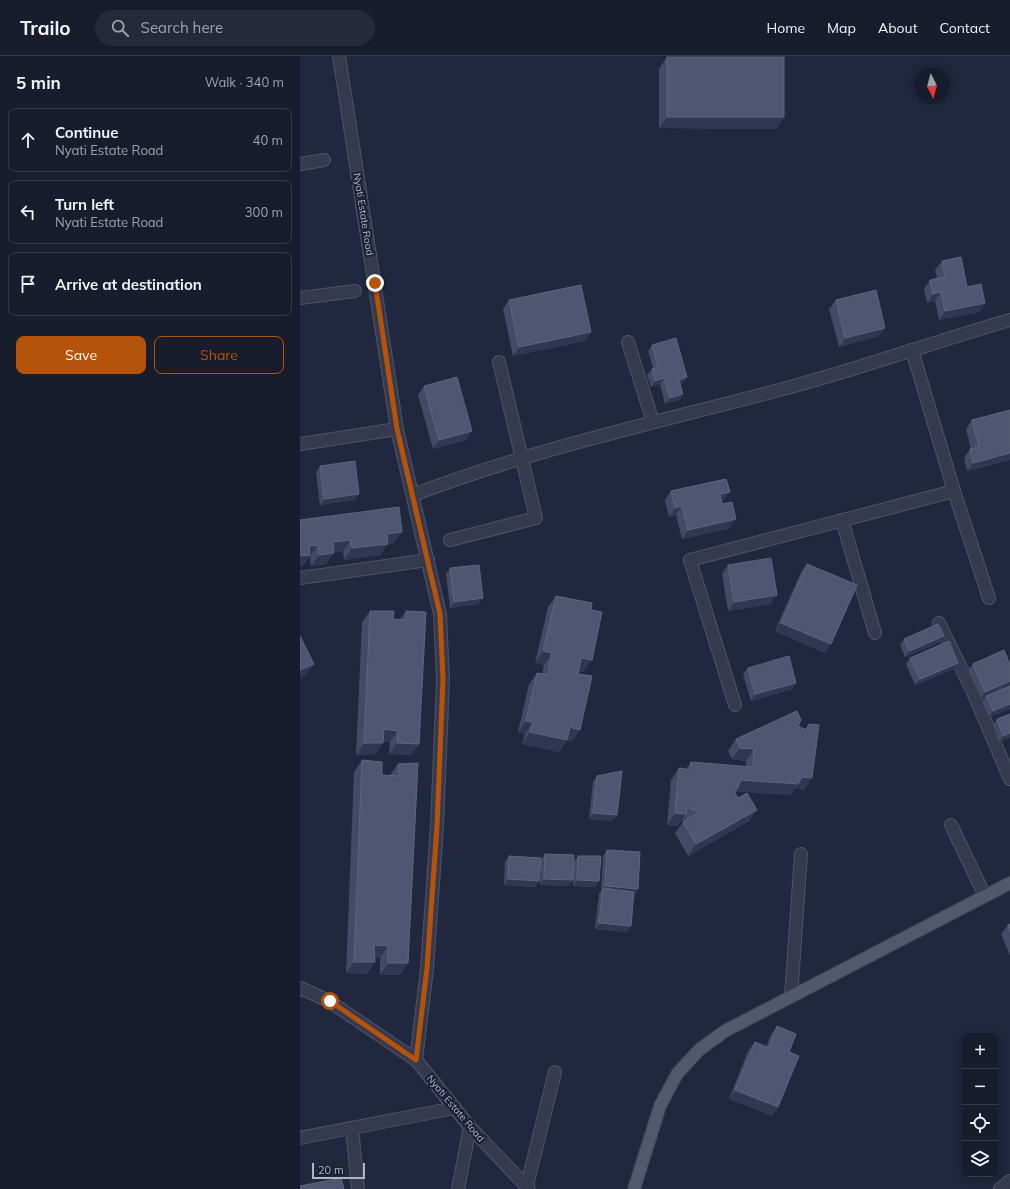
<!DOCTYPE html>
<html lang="en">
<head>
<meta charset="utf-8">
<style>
  :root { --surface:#181d2e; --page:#252a3a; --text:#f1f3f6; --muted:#9fa2aa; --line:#363b4a; --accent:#b45309 }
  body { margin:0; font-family:Mulish,sans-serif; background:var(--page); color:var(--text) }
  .controls { position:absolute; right:12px; bottom:12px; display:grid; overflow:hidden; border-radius:8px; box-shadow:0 2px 10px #0003 }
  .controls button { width:36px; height:36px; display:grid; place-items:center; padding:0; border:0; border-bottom:1px solid var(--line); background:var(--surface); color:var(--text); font:20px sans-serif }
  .compass { position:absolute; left:614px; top:12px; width:36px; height:36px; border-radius:50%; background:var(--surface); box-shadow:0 2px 10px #0003; rotate:174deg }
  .scale { position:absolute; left:12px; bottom:10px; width:53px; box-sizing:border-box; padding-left:4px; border:2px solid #b0b4c9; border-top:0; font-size:11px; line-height:14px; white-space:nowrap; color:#b0b4c9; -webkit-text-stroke:3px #1a1f33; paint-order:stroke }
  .stop { position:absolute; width:12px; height:12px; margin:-9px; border:3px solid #b45309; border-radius:50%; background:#fff }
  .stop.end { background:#b45309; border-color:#fff; box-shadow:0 1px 4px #0008 }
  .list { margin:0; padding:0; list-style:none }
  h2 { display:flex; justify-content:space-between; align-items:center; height:52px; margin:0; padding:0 16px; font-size:17px }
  h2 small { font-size:13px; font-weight:400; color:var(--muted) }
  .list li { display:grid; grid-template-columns:26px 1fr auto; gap:12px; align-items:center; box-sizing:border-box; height:64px; margin:0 8px 8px; padding:0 8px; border:1px solid var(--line); border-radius:8px }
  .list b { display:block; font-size:15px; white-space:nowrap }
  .list p { margin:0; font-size:13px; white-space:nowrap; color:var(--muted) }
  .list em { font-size:13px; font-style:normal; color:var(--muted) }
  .actions { display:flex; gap:8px; padding:12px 16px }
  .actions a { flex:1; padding:9px 0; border:1px solid var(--accent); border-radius:8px; text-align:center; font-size:14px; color:var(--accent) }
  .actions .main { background:var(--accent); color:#fff }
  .icon { flex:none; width:22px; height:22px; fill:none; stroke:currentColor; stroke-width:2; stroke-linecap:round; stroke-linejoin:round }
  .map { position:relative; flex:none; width:710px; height:1133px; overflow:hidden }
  header { display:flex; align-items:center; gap:24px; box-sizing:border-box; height:56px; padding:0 20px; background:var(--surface); border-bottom:1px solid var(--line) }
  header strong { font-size:19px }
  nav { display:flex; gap:22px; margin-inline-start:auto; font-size:14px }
  .search { width:280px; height:36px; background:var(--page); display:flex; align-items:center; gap:10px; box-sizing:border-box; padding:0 14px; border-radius:22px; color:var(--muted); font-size:15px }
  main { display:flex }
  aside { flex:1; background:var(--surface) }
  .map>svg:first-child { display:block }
</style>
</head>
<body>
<header>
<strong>Trailo</strong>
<div class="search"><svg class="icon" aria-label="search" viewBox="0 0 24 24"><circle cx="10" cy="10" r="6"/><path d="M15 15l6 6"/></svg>Search here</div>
<nav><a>Home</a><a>Map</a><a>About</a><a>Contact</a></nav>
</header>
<main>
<aside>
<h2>5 min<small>Walk · 340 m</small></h2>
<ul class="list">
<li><svg class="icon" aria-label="ahead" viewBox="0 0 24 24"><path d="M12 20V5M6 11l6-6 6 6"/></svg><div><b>Continue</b><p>Nyati Estate Road</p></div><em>40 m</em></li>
<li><svg class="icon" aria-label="left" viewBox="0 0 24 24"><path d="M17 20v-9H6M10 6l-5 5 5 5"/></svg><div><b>Turn left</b><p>Nyati Estate Road</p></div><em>300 m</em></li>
<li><svg class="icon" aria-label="arrive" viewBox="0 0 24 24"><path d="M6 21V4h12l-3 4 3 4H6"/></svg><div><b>Arrive at destination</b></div></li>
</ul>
<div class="actions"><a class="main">Save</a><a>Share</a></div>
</aside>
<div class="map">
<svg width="710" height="1133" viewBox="0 0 710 1133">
  <rect width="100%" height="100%" fill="#20273e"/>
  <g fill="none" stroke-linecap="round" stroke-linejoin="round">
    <!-- minor casing -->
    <g stroke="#505469" stroke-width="14">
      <g id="minor">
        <path d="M39,0L97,373L140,558L143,623L137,770L127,913L116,1004"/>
        <path d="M0,108L24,104"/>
        <path d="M0,242L55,235"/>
        <path d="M328,286L353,366"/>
        <path d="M612,294L654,435L689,542"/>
        <path d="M0,388L97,373"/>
        <path d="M113,439C233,393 359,366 483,333C559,313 634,286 710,264"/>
        <path d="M542,464L575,577"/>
        <path d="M150,484L236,462L199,306"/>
        <path d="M0,522L128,504"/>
        <path d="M639,567L672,634L710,723"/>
        <path d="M435,649L390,504L654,435"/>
        <path d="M651,769L685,840"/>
        <path d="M0,932L29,945L116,1004L170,1071L229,1133"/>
        <path d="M491,941L501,798"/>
        <path d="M52,1072L58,1133"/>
        <path d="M0,1082L155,1052"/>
        <path d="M227,1129L255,1016"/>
        <path d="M158,1133L170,1071"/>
        <path d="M700,1133L710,1125"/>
      </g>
    </g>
    <!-- major casing -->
    <g stroke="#3e4357" stroke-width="14">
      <path id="major" d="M334,1133L360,1050L377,1018L399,994L425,975L710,827"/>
    </g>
    <!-- minor -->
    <use href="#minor" stroke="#353a4e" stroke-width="12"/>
    <!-- major -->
    <use href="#major" stroke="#52586e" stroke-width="12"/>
  </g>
  <!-- wall -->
  <g fill="#444a66">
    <path d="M367,1L484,61L476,73L359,72V13Z"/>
    <path d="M642,205L667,231L679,256L639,264L635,245L627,247L624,233L630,224L637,222L635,214Z"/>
    <path d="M209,244L291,276L285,285L213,300L203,253Z"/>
    <path d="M536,244L585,272L579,280L539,291L529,253Z"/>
    <path d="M352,289L387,321L383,327L380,328L383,338L379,344L365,348L360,328L351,331L347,319L352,313L353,312L348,295Z"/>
    <path d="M124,330L166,384L133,393L118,339Z"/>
    <path d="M710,354V404L667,415L664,402L670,393H671L666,373L672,364Z"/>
    <path d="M20,410L54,444L20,449L16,416Z"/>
    <path d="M371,435L423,445L422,446L430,472L382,483L376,459L369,461L365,444Z"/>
    <path d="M0,464L94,487L88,488L80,499L44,504L43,495L34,496L26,508L11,510L10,500L2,511H0Z"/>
    <path d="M507,508L531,588L525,597L475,575L501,516Z"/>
    <path d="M428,509L471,548L428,555L422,518Z"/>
    <path d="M150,512L179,548L150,552L146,518Z"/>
    <path d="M256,540L291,554L284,616L278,615V618L280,674L272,685L267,684L259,696L222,688L225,678L218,676L229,628L237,617L242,618L244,609L235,607L248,551Z"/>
    <path d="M70,555L93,563H100L106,555L119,688L111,699L89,698L90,686H83L75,698L56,699L62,566Z"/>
    <path d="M644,580L640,586L605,601L600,589L604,583Z"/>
    <path d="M610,602L658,607L654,613L615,629L606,608Z"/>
    <path d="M673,608L710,609V629L681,642L668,614Z"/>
    <path d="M448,612L492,633L451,645L443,618Z"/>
    <path d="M686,640L710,653L689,661L682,646Z"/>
    <path d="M697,663L710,682L699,686L693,669Z"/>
    <path d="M509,668L504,734L495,732L490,739L436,735L435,737L449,765L388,800L375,777L383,766L384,765L382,764L378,770L367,769L371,724L379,712L386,713L391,706L446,711V705L432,703L428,695L436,683L498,670L506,674Z"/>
    <path d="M62,704L82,719H90L98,708L108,907L100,919H80V902L74,901L67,918L46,917L54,716Z"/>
    <path d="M297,720L313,765L289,763L293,726Z"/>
    <path d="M307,794L338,833L334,838L327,876L295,873L299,838L301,835L303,800Z"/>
    <path d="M245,798L269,830L240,829L241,804Z"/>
    <path d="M209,800L239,825L235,831L204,829L205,806Z"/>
    <path d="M278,800L299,825L295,831L273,830L274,806Z"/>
    <path d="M710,868V900L701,878L708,869Z"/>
    <path d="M477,970L489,996L478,1051L472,1060L429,1043L448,995L455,986L466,991L471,979Z"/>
  </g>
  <!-- shaded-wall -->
  <g fill="#313752">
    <path d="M367,61H484L476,73L359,72Z"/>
    <path d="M641,236L635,245L627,247L633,238Z"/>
    <path d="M685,247L679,256L639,264L645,255Z"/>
    <path d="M585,272L579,280L539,291L545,282Z"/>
    <path d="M291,276L285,285L213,300L219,291Z"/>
    <path d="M387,321L383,327L374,330L379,324Z"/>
    <path d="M364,322L360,328L351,331L355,325Z"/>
    <path d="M383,338L379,344L365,348L370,342Z"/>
    <path d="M172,375L166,384L133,393L139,384Z"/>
    <path d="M710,397V404L667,415L673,407Z"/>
    <path d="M430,436L423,445L414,447L420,438Z"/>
    <path d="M59,438L54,444L20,449L24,443Z"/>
    <path d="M382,450L376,459L369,461L375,452Z"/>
    <path d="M436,463L430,472L382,483L388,474Z"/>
    <path d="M102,476L94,487L88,488L80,499L44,504L52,492L87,478Z"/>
    <path d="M51,484L43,495L25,498L33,486Z"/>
    <path d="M18,489L2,511H0V500L9,490Z"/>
    <path d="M34,497L26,508L11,510L19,499Z"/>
    <path d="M477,539L471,548L428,555L434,546Z"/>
    <path d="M183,542L179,548L150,552L154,546Z"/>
    <path d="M481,567L531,588L525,597L475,575Z"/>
    <path d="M644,580L640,586L605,601L609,595Z"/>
    <path d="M243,595L252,597L244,609L235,607Z"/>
    <path d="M281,602L292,604L284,616L273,613Z"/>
    <path d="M658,607L654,613L615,629L620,623Z"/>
    <path d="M14,608L6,619L0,622V614Z"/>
    <path d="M710,625V629L681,642L685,636Z"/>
    <path d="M496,627L492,633L451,645L455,638Z"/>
    <path d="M710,648V653L689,661L693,655Z"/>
    <path d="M226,665L233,666L225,678L218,676Z"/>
    <path d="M270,671L280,674L272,685L262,683Z"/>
    <path d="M84,673L98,675L90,686L76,685Z"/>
    <path d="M230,676L267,684L259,696L222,688Z"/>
    <path d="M710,677V682L699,686L703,680Z"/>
    <path d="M64,687H83L75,698L56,699Z"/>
    <path d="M97,687L119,688L111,699L89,698Z"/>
    <path d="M440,692L454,693L446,705L432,703Z"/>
    <path d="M502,721L512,722L504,734L495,732L490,739L433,735L441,724Z"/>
    <path d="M457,754L449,765L388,800L396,788Z"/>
    <path d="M293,757L317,759L313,765L289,763Z"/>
    <path d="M375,757L386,758L378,770L367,769Z"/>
    <path d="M208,823L239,825L235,831L204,829Z"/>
    <path d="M244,823L273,824L269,830L240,829Z"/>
    <path d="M277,824L299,825L295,831L273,830Z"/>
    <path d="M305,830L338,833L334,839L303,834Z"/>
    <path d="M299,867L331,870L327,876L295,873Z"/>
    <path d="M74,889L88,890L80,902L66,901Z"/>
    <path d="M54,906H75L67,918L46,917Z"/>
    <path d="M88,907H108L100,919H80Z"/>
    <path d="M435,1034L478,1051L472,1060L429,1043Z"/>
  </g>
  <!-- building -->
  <g fill="#505571" stroke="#5f647f">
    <rect x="367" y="1" width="117" height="60"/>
    <path d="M661,201L667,231L681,228L685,247L645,255L641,236L633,238L630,224L645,221L642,205Z"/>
    <path d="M281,229L291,276L219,291L209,244Z"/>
    <path d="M576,234L585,272L545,282L536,244Z"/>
    <path d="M376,282L387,321L379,324L383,338L370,342L364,322L355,325L352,313L358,311L352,289Z"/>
    <path d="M157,321L172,375L139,384L124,330Z"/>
    <path d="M710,354V397L673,407L670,393L679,391L672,364Z"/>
    <path d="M55,405L59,438L24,443L20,410Z"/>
    <path d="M426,423L430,436L420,438L422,448L432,446L436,463L388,474L382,450L375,452L371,435Z"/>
    <path d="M99,451L102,476L87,478L88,488L52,492L51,484L33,486L34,497L19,499L18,489L9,490L10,499L0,500V464Z"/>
    <path d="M471,502L477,539L434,546L428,509Z"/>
    <path d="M507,508L557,529L531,588L481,567Z"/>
    <path d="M179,509L183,542L154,546L150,512Z"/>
    <path d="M256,540L292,547L291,554L302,556L292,604L281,602L278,618L292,620L280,674L270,671L267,684L230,676L233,666L226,665L237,617L248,619L252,597L243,595Z"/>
    <path d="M70,555H94L93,563L106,564V555L126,556L119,688L97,687L98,675L84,673L83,687H64Z"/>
    <path d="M638,568L644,580L609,595L604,583Z"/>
    <path d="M0,580L14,608L0,614Z"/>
    <path d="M649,585L658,607L620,623L610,602Z"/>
    <path d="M704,594L710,609V625L685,636L673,608Z"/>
    <path d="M489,600L496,627L455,638L448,612Z"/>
    <path d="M710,630V648L693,655L686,640Z"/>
    <path d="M497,655L501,664L498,670L506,674L509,668L519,669L512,722L502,721L498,728L441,724L435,737L438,742L447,737L457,754L396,788L383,766L399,756L387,751L386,758L375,757L379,712L390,714L391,706L453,711L454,693L440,692L436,683Z"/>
    <path d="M710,658V677L703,680L697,663Z"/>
    <path d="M62,704L82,706V719L99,720L98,708L118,707L108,907H88V890L74,889L75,906H54Z"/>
    <path d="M322,715L317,759L293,757L297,720Z"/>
    <path d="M307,794L340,796L338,833L305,830Z"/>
    <path d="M245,798L274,799L273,824L244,823Z"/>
    <path d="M209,800L241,802L239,825L208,823Z"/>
    <path d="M278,800H301L299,825L277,824Z"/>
    <path d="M303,832L334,836L331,870L299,867Z"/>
    <path d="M710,868V876L708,869Z"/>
    <path d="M477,970L496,978L489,996L499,1000L478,1051L435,1034L455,986L469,992Z"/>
    <path d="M41,1122L44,1133H0V1130Z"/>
  </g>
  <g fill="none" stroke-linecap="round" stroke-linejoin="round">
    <!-- route -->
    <path stroke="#b45309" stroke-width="5" d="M30,945L116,1004L127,912L137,770L143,623L140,558L97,373L75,227"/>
  </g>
  <g text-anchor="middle" stroke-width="4" stroke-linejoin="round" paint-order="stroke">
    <!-- street labels -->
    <g font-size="10" fill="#b0b4c9" stroke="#1a1f33">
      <text transform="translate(64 158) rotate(81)" y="4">Nyati Estate Road</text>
      <text transform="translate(156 1052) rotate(50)" y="4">Nyati Estate Road</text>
    </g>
  </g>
</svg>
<div class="controls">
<button>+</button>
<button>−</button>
<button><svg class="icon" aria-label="locate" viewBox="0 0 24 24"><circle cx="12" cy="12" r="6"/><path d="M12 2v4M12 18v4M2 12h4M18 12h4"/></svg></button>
<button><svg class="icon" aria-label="layers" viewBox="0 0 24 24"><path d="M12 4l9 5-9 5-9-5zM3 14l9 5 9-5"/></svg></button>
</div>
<svg class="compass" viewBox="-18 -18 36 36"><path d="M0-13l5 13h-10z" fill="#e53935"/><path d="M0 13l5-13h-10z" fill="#9fa2aa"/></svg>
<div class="scale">20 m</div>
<div class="stop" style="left:30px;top:945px"></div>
<div class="stop end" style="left:75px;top:227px"></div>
</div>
</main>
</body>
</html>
